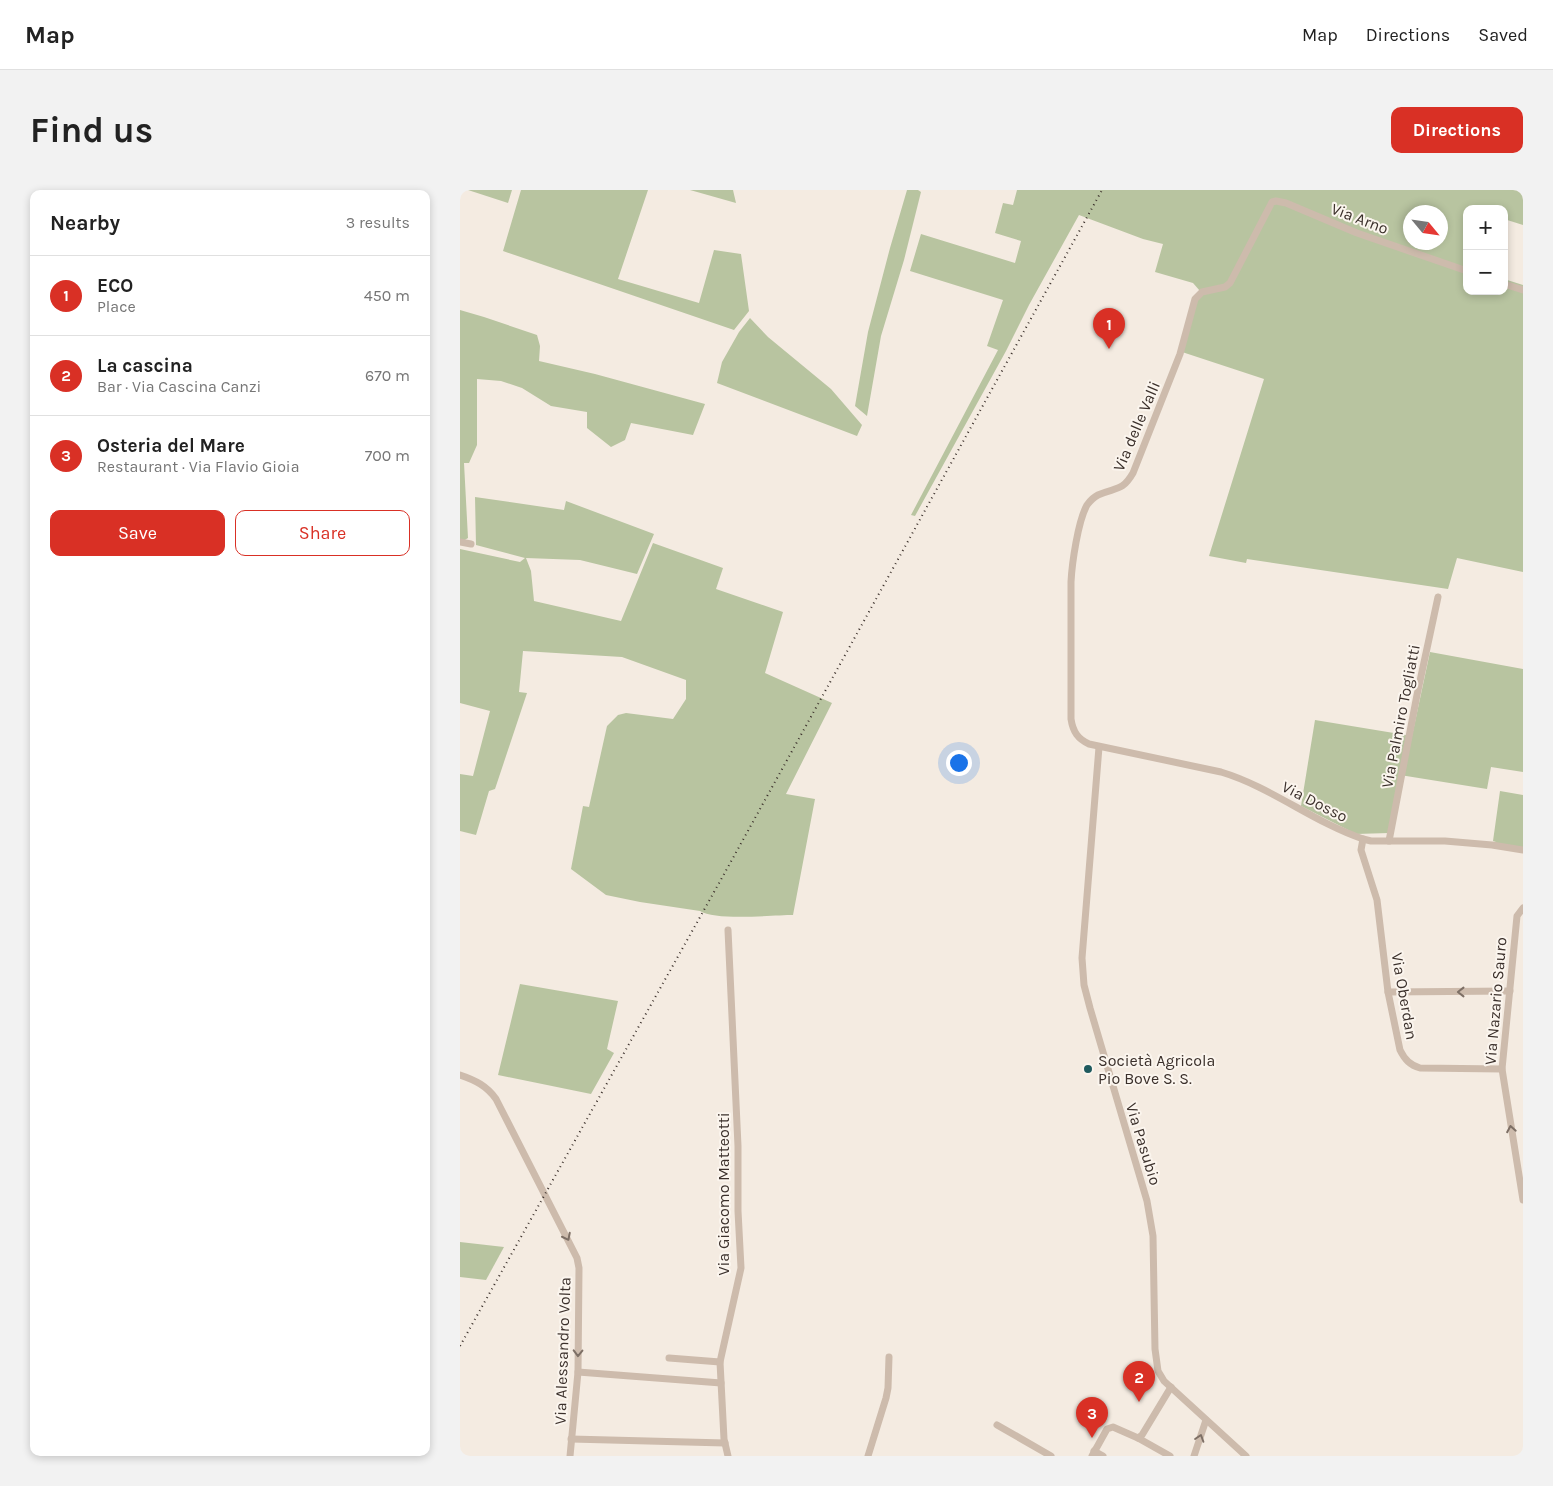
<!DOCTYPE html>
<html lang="en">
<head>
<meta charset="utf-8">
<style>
  :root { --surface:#fff; --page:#f2f2f2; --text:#222; --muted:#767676; --line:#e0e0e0; --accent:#d93025 }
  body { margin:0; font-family:Karla,sans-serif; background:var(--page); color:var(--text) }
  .controls { position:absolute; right:15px; top:15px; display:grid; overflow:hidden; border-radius:10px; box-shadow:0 2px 8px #0003 }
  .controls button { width:45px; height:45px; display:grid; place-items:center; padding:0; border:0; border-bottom:1px solid var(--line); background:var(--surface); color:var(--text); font:25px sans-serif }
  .compass { position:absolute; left:943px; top:15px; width:45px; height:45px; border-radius:50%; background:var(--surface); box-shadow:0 2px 8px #0003; rotate:119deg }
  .you { position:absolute; left:498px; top:572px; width:18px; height:18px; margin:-12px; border:4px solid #fff; border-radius:50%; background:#1a73e8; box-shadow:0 0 0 8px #1a73e833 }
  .badge { display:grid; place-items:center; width:32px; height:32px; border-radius:50%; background:var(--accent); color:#fff; font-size:16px; font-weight:700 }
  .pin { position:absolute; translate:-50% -41px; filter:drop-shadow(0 1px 2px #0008) }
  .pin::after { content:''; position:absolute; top:26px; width:18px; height:15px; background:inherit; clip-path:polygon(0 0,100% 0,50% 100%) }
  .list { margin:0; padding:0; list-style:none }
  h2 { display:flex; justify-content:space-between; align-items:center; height:65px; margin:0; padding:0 20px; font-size:21px }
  h2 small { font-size:16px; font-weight:400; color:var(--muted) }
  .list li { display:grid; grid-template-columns:32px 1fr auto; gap:15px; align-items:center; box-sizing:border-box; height:80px; padding:0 20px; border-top:1px solid var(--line) }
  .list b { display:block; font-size:19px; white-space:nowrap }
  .list p { margin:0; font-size:16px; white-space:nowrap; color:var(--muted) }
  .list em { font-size:16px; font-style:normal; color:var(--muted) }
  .actions { display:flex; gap:10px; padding:15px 20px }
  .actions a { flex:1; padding:11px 0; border:1px solid var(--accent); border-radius:10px; text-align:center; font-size:18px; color:var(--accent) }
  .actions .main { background:var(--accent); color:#fff }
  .map { position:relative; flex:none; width:1063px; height:1266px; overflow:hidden; border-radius:10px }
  header { display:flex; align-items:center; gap:30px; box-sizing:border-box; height:70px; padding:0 25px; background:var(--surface); border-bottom:1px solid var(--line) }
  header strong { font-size:24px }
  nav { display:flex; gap:28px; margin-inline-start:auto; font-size:18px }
  .intro { display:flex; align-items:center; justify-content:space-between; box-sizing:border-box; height:120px; padding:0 30px }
  h1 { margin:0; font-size:35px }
  .button { padding:12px 22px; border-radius:10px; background:var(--accent); color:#fff; font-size:18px; font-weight:700 }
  main { display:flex; gap:30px; padding:0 30px }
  aside { flex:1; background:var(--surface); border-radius:10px; box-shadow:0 2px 8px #0003 }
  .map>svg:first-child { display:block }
</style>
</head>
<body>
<header>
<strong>Map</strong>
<nav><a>Map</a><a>Directions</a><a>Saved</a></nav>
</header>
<div class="intro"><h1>Find us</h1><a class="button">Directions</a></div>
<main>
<aside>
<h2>Nearby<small>3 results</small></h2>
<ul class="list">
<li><span class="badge">1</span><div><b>ECO</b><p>Place</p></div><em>450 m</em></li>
<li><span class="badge">2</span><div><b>La cascina</b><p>Bar · Via Cascina Canzi</p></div><em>670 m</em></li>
<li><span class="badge">3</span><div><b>Osteria del Mare</b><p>Restaurant · Via Flavio Gioia</p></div><em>700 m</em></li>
</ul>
<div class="actions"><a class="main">Save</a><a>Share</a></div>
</aside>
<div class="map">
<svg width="1063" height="1266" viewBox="0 0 1063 1266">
  <rect width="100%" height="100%" fill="#f4ebe1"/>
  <!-- green -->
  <g fill="#b8c4a0" fill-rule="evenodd">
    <path d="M8,0H52L48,13Z"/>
    <path d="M61,0H188L158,89L239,113L254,60L281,64L289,121L274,140L43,61Z"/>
    <path d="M230,0H273L276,13Z"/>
    <path d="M447,0H458L461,2L444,70L421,146L407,226L395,216L408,142L430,58Z"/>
    <path d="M557,0H1063V35L1044,29V19H1007V101H1044V89L1063,95V382L997,368L988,399L787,369L786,373L749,366L804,189L719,161L740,101L733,93L695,82L703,54L683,49L619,25L569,115L546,161L455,326L451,325L538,160L527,156L543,110L450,81L461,44L555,73L561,51L535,43L543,13L553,15ZM951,22H981V52H951Z"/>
    <path d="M0,120L24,127L77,145L80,156L79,171L135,184L245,214L233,245L171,233L165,250L151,257L127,238V222L91,216L62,198L41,191L17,189V255L9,273H4L8,348L3,351H0Z"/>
    <path d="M290,128L308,147L371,199L402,235L397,246L257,193L262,172L279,142Z"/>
    <path d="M15,307L104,320L106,311L194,344L177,384L120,370L66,368L71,381L74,411L161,431L193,353L263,378L256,399L323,422L305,483L372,513L326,604L355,609L333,725C313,725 255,731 240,721L180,712L146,705L111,679L123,616L129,617L147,536L158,525L166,523L213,529L226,509V490L162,467L63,461L59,502L67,503L35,599L29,601L16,645L0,641V584L13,586L30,521L0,513V359L60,372L65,368L16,355Z"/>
    <path d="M970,462L1063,479V582L1031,577L1027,599L940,585L929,643L896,644L841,616L855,530L952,546Z"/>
    <path d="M1040,601L1063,605V658L1036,654V652L1033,651Z"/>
    <path d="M60,794L158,811L147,859L154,863L131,904L38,885Z"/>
    <path d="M0,1052L44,1057L26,1090L0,1087Z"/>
  </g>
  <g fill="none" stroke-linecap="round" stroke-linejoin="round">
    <!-- minor -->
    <g stroke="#cdbbac" stroke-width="7">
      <path d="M1007,81L897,43L826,13L816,11L812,12L770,93L765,97L742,102L735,109L720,164L673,283C662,302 656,297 638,305C634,307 630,311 627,315C618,331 612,373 611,392V529C613,542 618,549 629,554L761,582C811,597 853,632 903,649L911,651H985L1032,655L1063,660"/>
      <path d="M1044,94L1063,100"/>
      <path d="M0,352L11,354"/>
      <path d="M639,557L622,768L624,795L630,818L687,1011L693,1046L695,1159L698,1181L704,1191L786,1266"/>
      <path d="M903,649L901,660L917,710L928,802L940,860C945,870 950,875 960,878L1042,879"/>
      <path d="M929,651L957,505L978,407"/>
      <path d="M1063,718L1057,726L1042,879L1063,1010"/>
      <path d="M928,802L1050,801"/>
      <path d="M0,885C15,890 27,896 36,909L117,1068L119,1078L118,1182L110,1266"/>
      <path d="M209,1168L260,1172"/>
      <path d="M118,1182L261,1193"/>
      <path d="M537,1235L591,1266"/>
      <path d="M678,1248L682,1245L711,1197"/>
      <path d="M111,1249L265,1253"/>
      <path d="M634,1261L643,1266"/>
      <path d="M268,1266L264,1249L260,1172L281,1078L278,1021V956L268,740"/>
      <path d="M408,1266L426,1208L428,1198L429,1167"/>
      <path d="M632,1266L647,1239L653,1237L678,1248L710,1266"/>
      <path d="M734,1266L746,1230"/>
    </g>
    <!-- rail -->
    <path stroke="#3b302b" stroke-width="2" stroke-dasharray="1 4" stroke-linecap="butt" d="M0,1156L263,686L642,0"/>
  </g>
  <!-- one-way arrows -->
  <defs><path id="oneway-chevron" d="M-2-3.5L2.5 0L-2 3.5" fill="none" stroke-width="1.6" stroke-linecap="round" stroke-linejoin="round" transform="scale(1.25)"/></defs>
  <g stroke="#7d6f65">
    <use href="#oneway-chevron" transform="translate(1001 802) rotate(180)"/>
    <use href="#oneway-chevron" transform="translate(1051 939) rotate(-100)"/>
    <use href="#oneway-chevron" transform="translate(107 1047) rotate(63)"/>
    <use href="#oneway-chevron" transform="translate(118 1163) rotate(91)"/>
    <use href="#oneway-chevron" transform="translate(740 1248) rotate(-72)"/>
  </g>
  <!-- markers -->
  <circle fill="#1f5a5e" stroke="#fbf5ee" stroke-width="2" cx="628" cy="879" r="5"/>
  <g text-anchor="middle" stroke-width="4" stroke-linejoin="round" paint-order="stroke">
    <!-- street labels -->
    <g font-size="16" fill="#3b302b" stroke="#fbf5ee">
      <text transform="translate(900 28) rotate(21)" y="6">Via Arno</text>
      <text transform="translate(676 236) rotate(-67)" y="6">Via delle Valli</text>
      <text transform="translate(940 526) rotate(-79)" y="6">Via Palmiro Togliatti</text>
      <text transform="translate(855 611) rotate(27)" y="6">Via Dosso</text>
      <text transform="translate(945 806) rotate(80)" y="6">Via Oberdan</text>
      <text transform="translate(1035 811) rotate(-85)" y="6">Via Nazario Sauro</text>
      <text transform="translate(684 954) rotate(73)" y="6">Via Pasubio</text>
      <text transform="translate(263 1004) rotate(-90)" y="6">Via Giacomo Matteotti</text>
      <text transform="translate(102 1161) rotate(-88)" y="6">Via Alessandro Volta</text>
    </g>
    <!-- poi labels -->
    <g font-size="16" fill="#3b302b" stroke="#fbf5ee" text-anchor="start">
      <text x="638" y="876">Società Agricola<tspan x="638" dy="18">Pio Bove S. S.</tspan></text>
    </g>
  </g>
</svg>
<div class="controls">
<button>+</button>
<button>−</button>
</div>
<svg class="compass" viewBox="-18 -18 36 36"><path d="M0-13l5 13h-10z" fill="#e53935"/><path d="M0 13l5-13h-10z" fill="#767676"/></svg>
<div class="you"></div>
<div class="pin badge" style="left:649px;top:159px">1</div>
<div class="pin badge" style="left:679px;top:1212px">2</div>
<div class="pin badge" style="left:632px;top:1248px">3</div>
</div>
</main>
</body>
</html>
